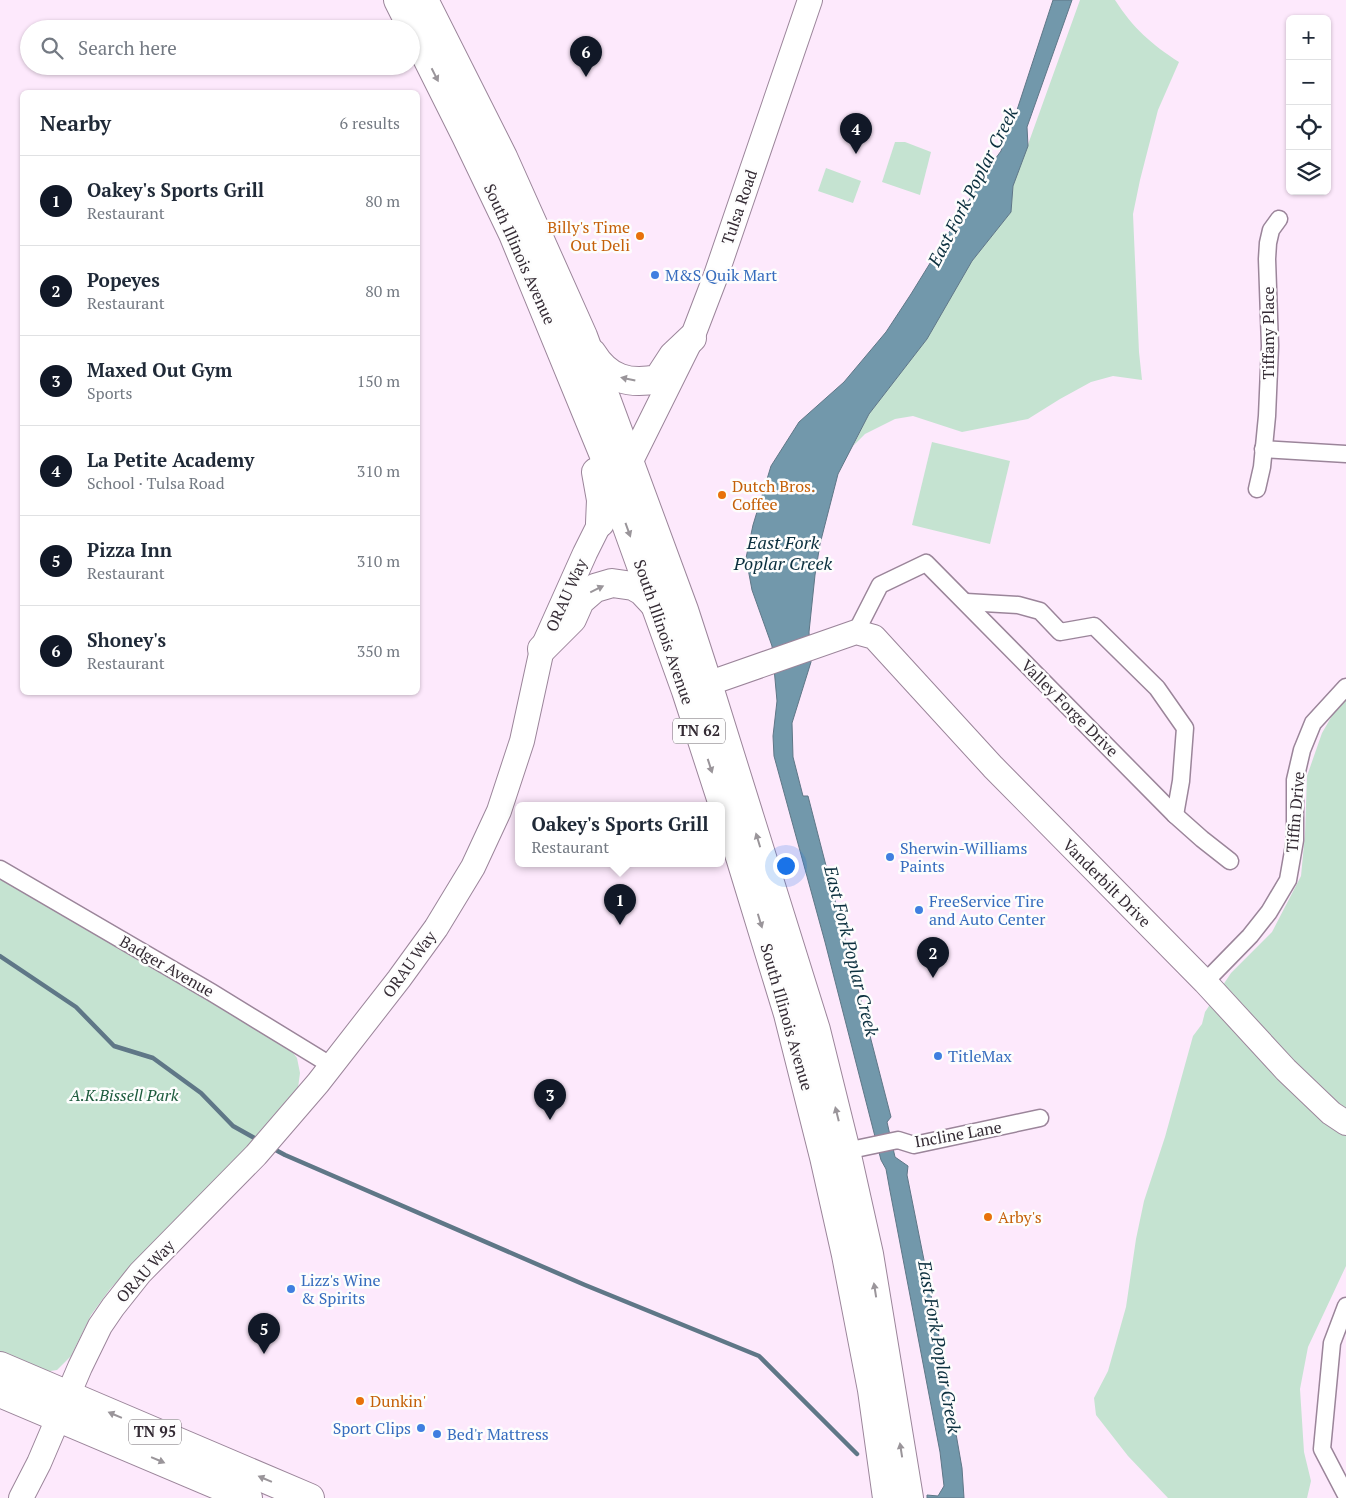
<!DOCTYPE html>
<html lang="en">
<head>
<meta charset="utf-8">
<style>
  :root { --surface:#fff; --page:#f6f6f7; --text:#1f2937; --muted:#747a83; --line:#e0e1e3; --accent:#111827 }
  body { margin:0; font-family:"PT Serif",serif; background:var(--page); color:var(--text) }
  .controls { position:absolute; right:15px; top:15px; display:grid; overflow:hidden; border-radius:8px; box-shadow:0 1px 4px #0004 }
  .controls button { width:45px; height:45px; display:grid; place-items:center; padding:0; border:0; border-bottom:1px solid var(--line); background:var(--surface); color:var(--text); font:25px sans-serif }
  .you { position:absolute; left:785px; top:865px; width:18px; height:18px; margin:-12px; border:4px solid #fff; border-radius:50%; background:#1a73e8; box-shadow:0 0 0 8px #1a73e833 }
  .badge { display:grid; place-items:center; width:32px; height:32px; border-radius:50%; background:var(--accent); color:#fff; font-size:16px; font-weight:700 }
  .pin { position:absolute; translate:-50% -41px; filter:drop-shadow(0 1px 2px #0008) }
  .pin::after { content:''; position:absolute; top:26px; width:18px; height:15px; background:inherit; clip-path:polygon(0 0,100% 0,50% 100%) }
  .popup { position:absolute; left:515px; top:802px; width:210px; height:65px; box-sizing:border-box; display:grid; place-content:center; border-radius:8px; background:var(--surface); filter:drop-shadow(0 1px 4px #0005); font-size:16px; white-space:nowrap; color:var(--muted) }
  .popup b { font-size:19px; color:var(--text) }
  .popup::after { content:''; position:absolute; left:50%; top:100%; margin-left:-10px; border:10px solid transparent; border-top-color:var(--surface) }
  .list { margin:0; padding:0; list-style:none }
  h2 { display:flex; justify-content:space-between; align-items:center; height:65px; margin:0; padding:0 20px; font-size:21px }
  h2 small { font-size:16px; font-weight:400; color:var(--muted) }
  .list li { display:grid; grid-template-columns:32px 1fr auto; gap:15px; align-items:center; box-sizing:border-box; height:90px; padding:0 20px; border-top:1px solid var(--line) }
  .list b { display:block; font-size:19px; white-space:nowrap }
  .list p { margin:0; font-size:16px; white-space:nowrap; color:var(--muted) }
  .list em { font-size:16px; font-style:normal; color:var(--muted) }
  .icon { flex:none; width:28px; height:28px; fill:none; stroke:currentColor; stroke-width:2; stroke-linecap:round; stroke-linejoin:round }
  .map { position:relative; flex:none; width:1346px; height:1498px; overflow:hidden }
  .search { position:absolute; background:var(--surface); box-shadow:0 1px 4px #0004; left:20px; top:20px; width:400px; height:55px; display:flex; align-items:center; gap:12px; box-sizing:border-box; padding:0 18px; border-radius:28px; color:var(--muted); font-size:19px }
  .panel { position:absolute; background:var(--surface); box-shadow:0 1px 4px #0004; left:20px; top:90px; width:400px; height:605px; border-radius:8px }
  .map>svg:first-child { display:block }
</style>
</head>
<body>
<div class="map">
<svg width="1346" height="1498" viewBox="0 0 1346 1498">
  <rect width="100%" height="100%" fill="#fde9fc"/>
  <!-- green -->
  <g fill="#c5e3d1">
    <path d="M1080,0H1115C1133,28 1151,44 1179,62L1158,110L1140,180L1133,214L1139,352L1142,380L1113,376L1091,382L1060,399L1028,419L962,432L913,416L895,419L865,434L853,446L869,414L927,339L972,261L1011,212L1013,186Z"/>
    <path d="M895,142H905L931,152L920,195L882,182Z"/>
    <path d="M826,168L861,181L853,203L818,191Z"/>
    <path d="M932,442L1010,461L990,544L912,525Z"/>
    <path d="M1346,700V1266L1308,1347L1300,1389L1304,1452L1311,1481L1307,1498H1168L1128,1456L1096,1415L1094,1398L1108,1371L1126,1307L1136,1239L1144,1201L1165,1137L1193,1036L1202,1024L1205,1012L1231,973L1272,932L1301,876L1305,834L1307,776L1322,733L1333,714Z"/>
    <path d="M0,877L285,1042L297,1058L300,1073L298,1088L260,1134L110,1289L91,1315L71,1356L57,1370L37,1373L0,1357Z"/>
  </g>
  <!-- water -->
  <path fill="#7298ab" stroke="#5f7787" d="M1053,0H1072L1027,127L1028,146L1013,186L1011,212L972,261L927,339L869,414L838,474L820,544L815,575L809,632L811,662L792,723L793,757L803,796H808L891,1117L887,1122L895,1157L908,1166L907,1175L936,1320L962,1468L964,1498H927V1495L938,1496L944,1486L940,1452L890,1191L886,1169L881,1160L825,942L774,756L773,736L777,701L772,646L752,590L746,558L753,525L771,466L799,422L844,382L886,332L911,294L990,166L1001,151L1007,131L1016,113Z"/>
  <g fill="none" stroke-linecap="round" stroke-linejoin="round">
    <!-- stream -->
    <g stroke="#5f7787" stroke-width="4.5">
      <path d="M0,956L76,1007L114,1046L153,1058L201,1093L233,1126L258,1140"/>
      <path d="M272,1148L285,1155L585,1285L759,1356L857,1454"/>
    </g>
    <!-- street casing -->
    <g stroke="#9b859a" stroke-width="19">
      <g id="street">
        <path d="M1263,449L1346,454"/>
        <path d="M1257,489L1262,467L1267,416L1270,346L1267,259L1268,243L1271,230L1279,219"/>
        <path d="M966,602L1018,605L1040,611L1060,632L1094,626L1157,688L1185,728L1181,781L1175,815"/>
        <path d="M856,632L880,585L926,563L1175,815L1202,839L1230,861"/>
        <path d="M0,869L211,992L332,1066"/>
        <path d="M1205,982L1250,936L1269,912L1288,880L1295,840V780L1302,750L1313,723L1346,687"/>
        <path d="M846,1151L898,1140L914,1145L1040,1118"/>
        <path d="M1346,1306L1332,1343L1322,1449L1346,1495"/>
      </g>
    </g>
    <!-- secondary casing -->
    <g stroke="#9b859a" stroke-width="26">
      <g id="secondary">
        <path d="M624,475L692,338L715,278L810,0"/>
        <path d="M690,690L856,632L874,637L993,767L1205,982L1286,1070L1331,1113L1346,1123"/>
        <path d="M21,1498L39,1463L80,1367L100,1326L113,1307L140,1273L256,1155L318,1083L399,979L436,928L473,867L499,811L522,741L542,649L585,553L608,507"/>
      </g>
    </g>
    <!-- highway casing -->
    <g stroke="#9b859a" stroke-width="30">
      <g id="highway">
        <path d="M398,0L466,136L513,234L603,453L626,524L686,691L740,857L788,1014L824,1157L846,1255L872,1390L887,1498"/>
        <path d="M424,0L503,157L583,336L684,610L708,684L816,1030L846,1151L869,1254L909,1498"/>
        <path d="M592,353C608,379 629,385 658,379L673,356L692,338"/>
        <path d="M596,472L601,500L600,523"/>
        <path d="M542,649L572,619L580,601L595,588L612,583L633,586L642,591L656,606"/>
        <path d="M0,1366L310,1498"/>
        <path d="M0,1393L248,1498"/>
      </g>
    </g>
    <!-- street -->
    <use href="#street" stroke="#fff" stroke-width="16"/>
    <!-- secondary -->
    <use href="#secondary" stroke="#fff" stroke-width="24"/>
    <!-- highway -->
    <use href="#highway" stroke="#fff" stroke-width="28"/>
  </g>
  <!-- one-way arrows -->
  <defs><path id="oneway-solid" d="M-6-.8H1V-3.2L6.5 0L1 3.2V.8H-6Z" transform="scale(1.25)"/></defs>
  <g fill="#9a959a">
    <use href="#oneway-solid" transform="translate(435 75) rotate(63)"/>
    <use href="#oneway-solid" transform="translate(628 379) rotate(-168)"/>
    <use href="#oneway-solid" transform="translate(628 530) rotate(70)"/>
    <use href="#oneway-solid" transform="translate(597 589) rotate(-26)"/>
    <use href="#oneway-solid" transform="translate(710 766) rotate(72)"/>
    <use href="#oneway-solid" transform="translate(758 840) rotate(-107)"/>
    <use href="#oneway-solid" transform="translate(760 921) rotate(73)"/>
    <use href="#oneway-solid" transform="translate(837 1114) rotate(-104)"/>
    <use href="#oneway-solid" transform="translate(875 1290) rotate(-99)"/>
    <use href="#oneway-solid" transform="translate(115 1415) rotate(-157)"/>
    <use href="#oneway-solid" transform="translate(901 1450) rotate(-99)"/>
    <use href="#oneway-solid" transform="translate(158 1460) rotate(23)"/>
    <use href="#oneway-solid" transform="translate(265 1479) rotate(-157)"/>
  </g>
  <!-- markers -->
  <g fill="#e8710a" stroke="#fdfdfd" stroke-width="2">
    <circle cx="640" cy="236" r="5"/>
    <circle cx="722" cy="495" r="5"/>
    <circle cx="988" cy="1217" r="5"/>
    <circle cx="360" cy="1401" r="5"/>
  </g>
  <g fill="#3f7fe0" stroke="#fdfdfd" stroke-width="2">
    <circle cx="655" cy="275" r="5"/>
    <circle cx="890" cy="857" r="5"/>
    <circle cx="919" cy="910" r="5"/>
    <circle cx="938" cy="1056" r="5"/>
    <circle cx="291" cy="1289" r="5"/>
    <circle cx="421" cy="1428" r="5"/>
    <circle cx="437" cy="1434" r="5"/>
  </g>
  <g text-anchor="middle" stroke-width="5" stroke-linejoin="round" paint-order="stroke">
    <!-- shield labels -->
    <g fill="#fdfdfd" stroke="#706a70" stroke-width="1">
      <rect x="673" y="718.5" width="52" height="25" rx="4"/>
      <rect x="129" y="1419.5" width="52" height="25" rx="4"/>
    </g>
    <g font-size="15" font-weight="bold" fill="#342b34">
      <text x="699" y="736">TN 62</text>
      <text x="155" y="1437">TN 95</text>
    </g>
    <!-- street labels -->
    <g font-size="16" fill="#342b34" stroke="#fdfdfd">
      <text transform="translate(739 207) rotate(-71)" y="6">Tulsa Road</text>
      <text transform="translate(520 254) rotate(66)" y="6">South Illinois Avenue</text>
      <text transform="translate(1268 333) rotate(-90)" y="6">Tiffany Place</text>
      <text transform="translate(566 595) rotate(-66)" y="6">ORAU Way</text>
      <text transform="translate(664 632) rotate(71)" y="6">South Illinois Avenue</text>
      <text transform="translate(1070 708) rotate(45)" y="6">Valley Forge Drive</text>
      <text transform="translate(1295 812) rotate(-85)" y="6">Tiffin Drive</text>
      <text transform="translate(1107 883) rotate(45)" y="6">Vanderbilt Drive</text>
      <text transform="translate(409 964) rotate(-54)" y="6">ORAU Way</text>
      <text transform="translate(167 966) rotate(30)" y="6">Badger Avenue</text>
      <text transform="translate(787 1017) rotate(74)" y="6">South Illinois Avenue</text>
      <text transform="translate(958 1134) rotate(-10)" y="6">Incline Lane</text>
      <text transform="translate(145 1271) rotate(-48)" y="6">ORAU Way</text>
    </g>
    <!-- food labels -->
    <g font-size="16" fill="#c56008" stroke="#fdfdfd" text-anchor="start">
      <text x="630" y="233" text-anchor="end">Billy's Time<tspan x="630" dy="18">Out Deli</tspan></text>
      <text x="732" y="492">Dutch Bros.<tspan x="732" dy="18">Coffee</tspan></text>
      <text x="998" y="1223">Arby's</text>
      <text x="370" y="1407">Dunkin'</text>
    </g>
    <!-- shop labels -->
    <g font-size="16" fill="#366cbe" stroke="#fdfdfd" text-anchor="start">
      <text x="665" y="281">M&amp;S Quik Mart</text>
      <text x="900" y="854">Sherwin-Williams<tspan x="900" dy="18">Paints</tspan></text>
      <text x="929" y="907">FreeService Tire<tspan x="929" dy="18">and Auto Center</tspan></text>
      <text x="948" y="1062">TitleMax</text>
      <text x="301" y="1286">Lizz's Wine<tspan x="301" dy="18">&amp; Spirits</tspan></text>
      <text x="411" y="1434" text-anchor="end">Sport Clips</text>
      <text x="447" y="1440">Bed'r Mattress</text>
    </g>
    <!-- park labels -->
    <g font-size="16" font-style="italic" fill="#1d5b3d" stroke="#fdfdfd">
      <text x="124" y="1101">A.K.Bissell Park</text>
    </g>
    <!-- water labels -->
    <g font-size="18" font-style="italic" fill="#0c303f" stroke="#fdfdfd">
      <text transform="translate(973 187) rotate(-63)" y="6">East Fork Poplar Creek</text>
      <text x="783" y="549">East Fork<tspan x="783" dy="21">Poplar Creek</tspan></text>
      <text transform="translate(851 951) rotate(76)" y="6">East Fork Poplar Creek</text>
      <text transform="translate(939 1347) rotate(80)" y="6">East Fork Poplar Creek</text>
    </g>
  </g>
</svg>
<div class="controls">
<button>+</button>
<button>−</button>
<button><svg class="icon" aria-label="locate" viewBox="0 0 24 24"><circle cx="12" cy="12" r="6"/><path d="M12 2v4M12 18v4M2 12h4M18 12h4"/></svg></button>
<button><svg class="icon" aria-label="layers" viewBox="0 0 24 24"><path d="M12 4l9 5-9 5-9-5zM3 14l9 5 9-5"/></svg></button>
</div>
<div class="you"></div>
<div class="pin badge" style="left:620px;top:925px">1</div>
<div class="popup"><b>Oakey's Sports Grill</b>Restaurant</div>
<div class="pin badge" style="left:933px;top:978px">2</div>
<div class="pin badge" style="left:550px;top:1120px">3</div>
<div class="pin badge" style="left:856px;top:154px">4</div>
<div class="pin badge" style="left:264px;top:1354px">5</div>
<div class="pin badge" style="left:586px;top:77px">6</div>
<div class="search"><svg class="icon" aria-label="search" viewBox="0 0 24 24"><circle cx="10" cy="10" r="6"/><path d="M15 15l6 6"/></svg>Search here</div>
<section class="panel">
<h2>Nearby<small>6 results</small></h2>
<ul class="list">
<li><span class="badge">1</span><div><b>Oakey's Sports Grill</b><p>Restaurant</p></div><em>80 m</em></li>
<li><span class="badge">2</span><div><b>Popeyes</b><p>Restaurant</p></div><em>80 m</em></li>
<li><span class="badge">3</span><div><b>Maxed Out Gym</b><p>Sports</p></div><em>150 m</em></li>
<li><span class="badge">4</span><div><b>La Petite Academy</b><p>School · Tulsa Road</p></div><em>310 m</em></li>
<li><span class="badge">5</span><div><b>Pizza Inn</b><p>Restaurant</p></div><em>310 m</em></li>
<li><span class="badge">6</span><div><b>Shoney's</b><p>Restaurant</p></div><em>350 m</em></li>
</ul>
</section>
</div>
</body>
</html>
